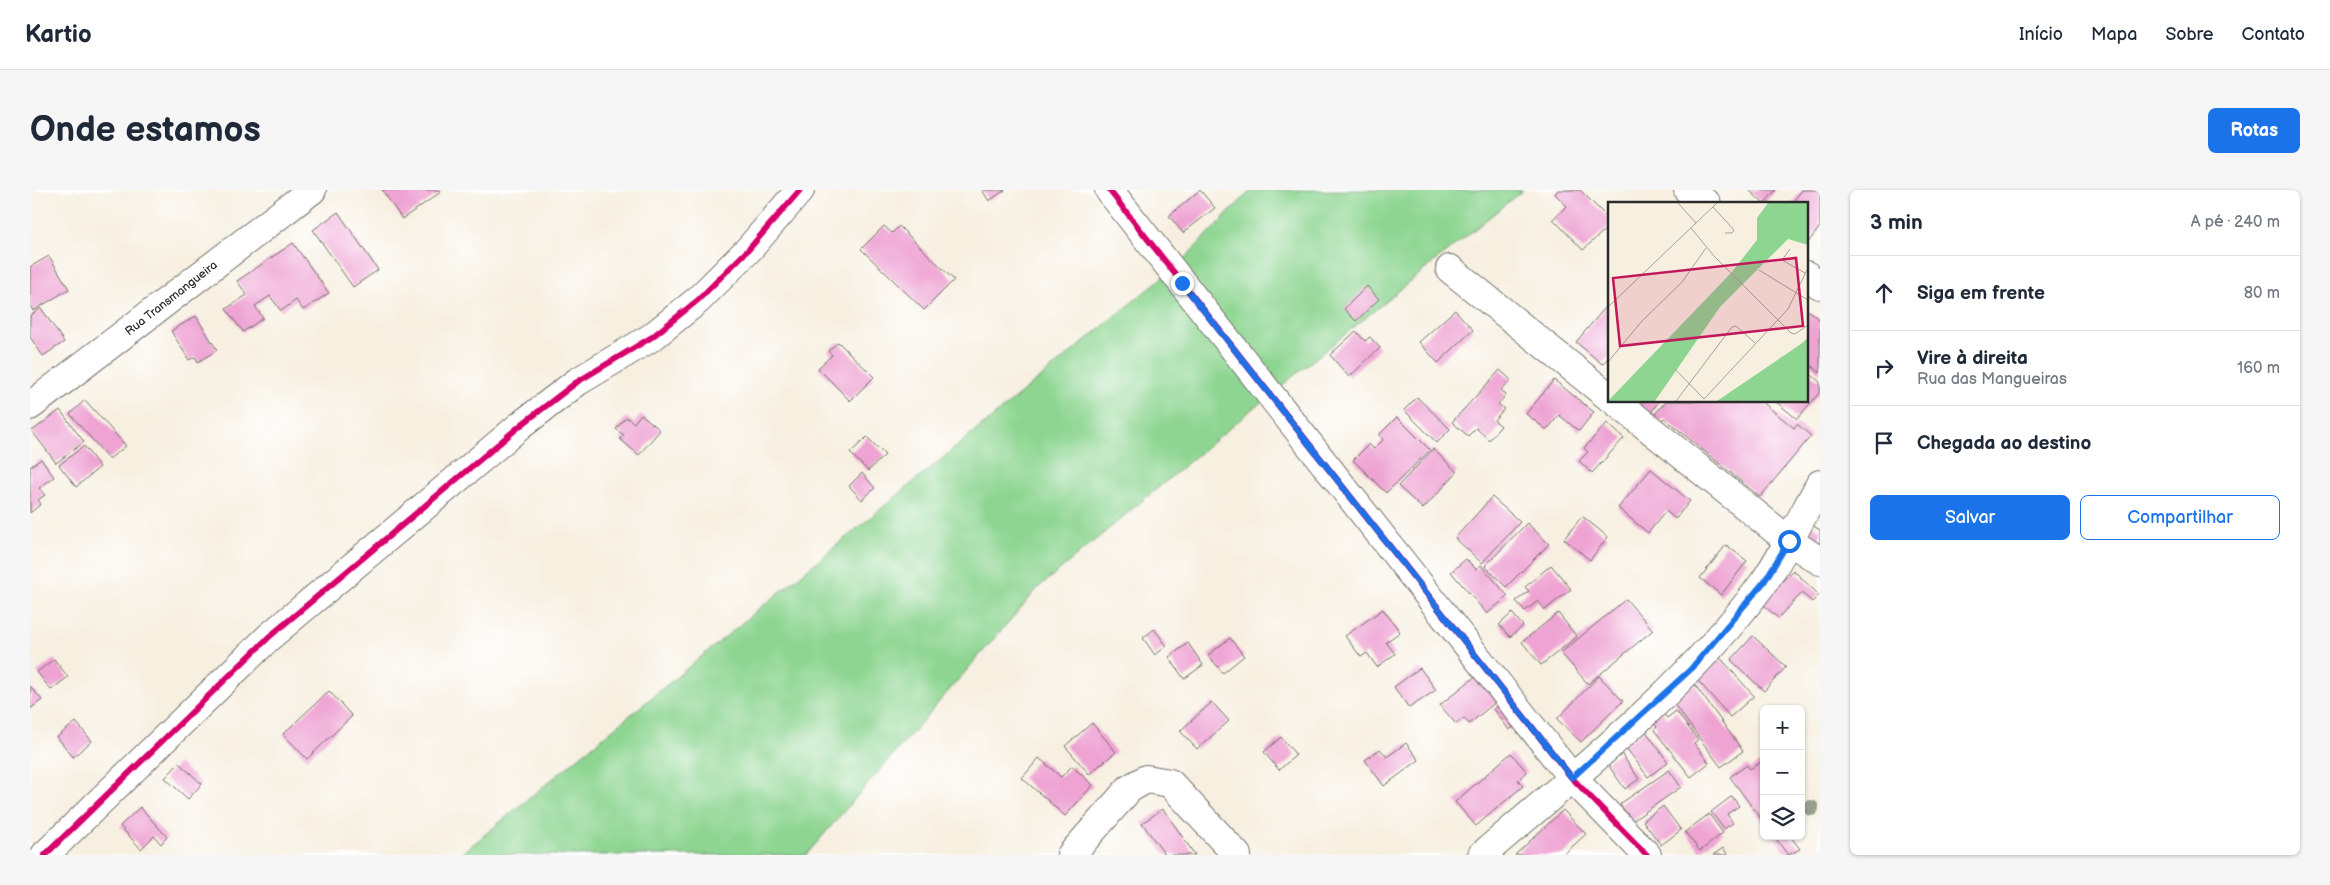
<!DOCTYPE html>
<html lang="pt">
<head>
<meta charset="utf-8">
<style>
  :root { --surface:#fff; --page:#f6f6f7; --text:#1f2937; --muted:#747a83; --line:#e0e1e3; --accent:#1a73e8 }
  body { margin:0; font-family:"Balsamiq Sans",sans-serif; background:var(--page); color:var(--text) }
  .controls { position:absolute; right:15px; bottom:15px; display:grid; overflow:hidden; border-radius:8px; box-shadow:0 1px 4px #0004 }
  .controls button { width:45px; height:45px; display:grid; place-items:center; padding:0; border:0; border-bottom:1px solid var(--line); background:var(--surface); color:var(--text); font:25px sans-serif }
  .stop { position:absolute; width:15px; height:15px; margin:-11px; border:4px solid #1a73e8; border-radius:50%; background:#fff }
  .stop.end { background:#1a73e8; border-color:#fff; box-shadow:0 1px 5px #0008 }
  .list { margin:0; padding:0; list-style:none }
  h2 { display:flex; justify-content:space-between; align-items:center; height:65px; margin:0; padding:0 20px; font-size:21px }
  h2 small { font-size:16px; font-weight:400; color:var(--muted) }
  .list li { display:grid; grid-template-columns:32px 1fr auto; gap:15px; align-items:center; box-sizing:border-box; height:75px; padding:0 20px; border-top:1px solid var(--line) }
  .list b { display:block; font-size:19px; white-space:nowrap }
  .list p { margin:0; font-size:16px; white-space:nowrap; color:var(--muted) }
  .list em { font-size:16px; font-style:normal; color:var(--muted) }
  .actions { display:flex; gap:10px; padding:15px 20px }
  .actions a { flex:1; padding:11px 0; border:1px solid var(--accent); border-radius:8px; text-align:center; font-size:18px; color:var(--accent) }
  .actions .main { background:var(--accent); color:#fff }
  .icon { flex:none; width:28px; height:28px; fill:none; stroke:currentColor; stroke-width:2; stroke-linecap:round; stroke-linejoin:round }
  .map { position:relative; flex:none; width:1790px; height:665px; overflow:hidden; border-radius:8px }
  header { display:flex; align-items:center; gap:30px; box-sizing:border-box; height:70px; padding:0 25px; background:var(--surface); border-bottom:1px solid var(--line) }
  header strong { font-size:24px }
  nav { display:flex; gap:28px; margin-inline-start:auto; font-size:18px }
  .intro { display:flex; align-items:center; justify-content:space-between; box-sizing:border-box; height:120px; padding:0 30px }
  h1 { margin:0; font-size:35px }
  .button { padding:12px 22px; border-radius:8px; background:var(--accent); color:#fff; font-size:18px; font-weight:700 }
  main { display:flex; gap:30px; padding:0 30px }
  aside { flex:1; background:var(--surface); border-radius:8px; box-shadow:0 1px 4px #0004 }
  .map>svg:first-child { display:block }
</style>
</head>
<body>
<header>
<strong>Kartio</strong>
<nav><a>Início</a><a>Mapa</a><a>Sobre</a><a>Contato</a></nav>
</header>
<div class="intro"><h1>Onde estamos</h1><a class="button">Rotas</a></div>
<main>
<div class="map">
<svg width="1790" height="665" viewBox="0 0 1790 665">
  <rect width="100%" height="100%" fill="#fff"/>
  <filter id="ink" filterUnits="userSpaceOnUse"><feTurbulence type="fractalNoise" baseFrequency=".02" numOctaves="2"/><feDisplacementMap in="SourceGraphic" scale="10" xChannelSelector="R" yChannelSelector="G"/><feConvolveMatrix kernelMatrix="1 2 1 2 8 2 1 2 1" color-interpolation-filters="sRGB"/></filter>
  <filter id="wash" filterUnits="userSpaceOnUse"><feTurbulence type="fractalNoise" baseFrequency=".0096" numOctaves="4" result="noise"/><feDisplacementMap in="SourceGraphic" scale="20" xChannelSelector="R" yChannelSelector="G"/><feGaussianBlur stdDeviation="1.12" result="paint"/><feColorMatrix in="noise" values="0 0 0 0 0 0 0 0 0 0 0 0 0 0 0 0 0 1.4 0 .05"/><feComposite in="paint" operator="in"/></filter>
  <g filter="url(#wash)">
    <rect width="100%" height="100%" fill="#f7f0e1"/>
    <!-- green -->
    <path fill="#8dd591" stroke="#5c805e" d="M1221,0H1493L1213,227L1009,397L776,665H430L1151,72Z"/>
    <g id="blocks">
      <!-- building -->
      <g fill="#eea3d3">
        <path d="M352,0H409L411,2L372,29Z"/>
        <path d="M952,0H975L959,11Z"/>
        <path d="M1170,0L1185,18L1153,43L1139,26Z"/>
        <path d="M1528,0H1550L1579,29V36L1553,60L1523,29L1537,16L1525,4Z"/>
        <path d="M1719,0H1746L1734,14Z"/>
        <path d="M1772,0H1790V37L1776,55V14H1761Z"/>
        <path d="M308,22L348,80L323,97L283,40Z"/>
        <path d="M854,36L862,43L869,36L924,90L894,120L831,59Z"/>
        <path d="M263,53L299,103L273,120L266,110L251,121L240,106L225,116L233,128L213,142L196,119L217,105L207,91Z"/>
        <path d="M19,66L39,99L3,121L0,115V77Z"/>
        <path d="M1337,96L1349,109L1326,131L1314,119Z"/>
        <path d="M1579,113V167L1572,174L1546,152Z"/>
        <path d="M11,118L34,152L13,166L0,147V126Z"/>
        <path d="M1776,119L1790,130V183L1776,171Z"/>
        <path d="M1425,120L1443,140L1408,173L1389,152Z"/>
        <path d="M166,126L187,160L168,172L165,167L159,170L141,141Z"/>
        <path d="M1326,141L1335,151L1340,147L1350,158L1319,187L1300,165Z"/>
        <path d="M808,152L844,187L820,211L788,178L802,165L798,161Z"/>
        <path d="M1470,180L1481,190L1471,200L1476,205L1468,214L1474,219L1464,230L1471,236L1459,250L1446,238L1438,246L1422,232Z"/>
        <path d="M1776,180L1790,192V202L1767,229L1745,211H1776Z"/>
        <path d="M1524,190L1564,222L1549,241L1529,225L1517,240L1496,224Z"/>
        <path d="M1387,207L1420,239L1407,253L1374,220Z"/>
        <path d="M55,210L96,256L79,269L40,224Z"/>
        <path d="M1603,211H1629L1620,224Z"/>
        <path d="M1636,211H1731L1764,238L1767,234L1781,246L1730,307L1634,228L1630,232L1623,226Z"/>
        <path d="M30,220L54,252L26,273L2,241Z"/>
        <path d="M611,224L630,240L609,265L590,249L594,245L586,239L596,227L604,233Z"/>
        <path d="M1367,227L1400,260L1356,303L1323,270L1339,254L1344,259L1353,250L1349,245Z"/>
        <path d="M1577,233L1594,248L1562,283L1549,271L1558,262L1554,258Z"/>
        <path d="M837,247L855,265L838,281L820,263Z"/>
        <path d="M54,256L70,277L46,297L29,275Z"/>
        <path d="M1403,259L1427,282L1393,319L1368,296Z"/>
        <path d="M11,269L24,287L9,298L15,305L8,310L11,314L0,323V277Z"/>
        <path d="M1621,279L1660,311L1645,329L1636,321L1618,343L1588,318Z"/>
        <path d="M832,283L845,298L832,310L819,296Z"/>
        <path d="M1462,307L1490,332L1452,373L1425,348Z"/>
        <path d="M1552,326L1578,347L1560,370L1534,349Z"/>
        <path d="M1497,333L1519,354L1476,397L1455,376Z"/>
        <path d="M1780,334L1790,340V360L1772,349Z"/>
        <path d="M1696,355L1717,371L1691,405L1670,388Z"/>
        <path d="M1436,369L1446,379L1451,375L1478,406L1457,424L1421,382Z"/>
        <path d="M1521,375L1541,399L1515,420L1508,411L1495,421L1486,411L1499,401L1495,397Z"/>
        <path d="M1763,380L1789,405L1782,412L1772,403L1748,428L1728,410L1739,405Z"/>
        <path d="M1596,409L1623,440L1558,494L1531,463Z"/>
        <path d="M1353,419L1370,442L1356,452L1365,464L1347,477L1337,463L1331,467L1315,446Z"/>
        <path d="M1482,423L1493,436L1480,447L1469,435Z"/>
        <path d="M1528,423L1547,447L1511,475L1492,452Z"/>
        <path d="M1124,439L1137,456L1125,465L1113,448Z"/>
        <path d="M1723,446L1756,477L1734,501L1701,470Z"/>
        <path d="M1200,448L1214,466L1193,483L1178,465Z"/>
        <path d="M1158,453L1173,475L1154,489L1139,467Z"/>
        <path d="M1687,464L1724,506L1700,527L1663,485Z"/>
        <path d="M24,469L38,487L21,500L7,482Z"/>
        <path d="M1390,478L1406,500L1379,518L1364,497Z"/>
        <path d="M1447,485L1468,510L1439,534L1434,528L1426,534L1410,515Z"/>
        <path d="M1569,486L1593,511L1551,552L1527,529Z"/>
        <path d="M1660,488L1713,561L1691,577L1644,514Z"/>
        <path d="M0,496L12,510L0,519Z"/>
        <path d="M299,501L322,526L277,569L253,544Z"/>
        <path d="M1476,510L1491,532L1479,540L1464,519Z"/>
        <path d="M1182,512L1199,531L1167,559L1150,541Z"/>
        <path d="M1631,520L1637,528L1646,521L1668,550L1664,553L1679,573L1661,587L1624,540L1627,537L1619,528Z"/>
        <path d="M46,532L62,551L43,567L27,547Z"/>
        <path d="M1062,533L1086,562L1059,584L1035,556Z"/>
        <path d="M1615,540L1638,572L1618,587L1594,555Z"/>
        <path d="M1251,547L1266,565L1249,580L1234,562Z"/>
        <path d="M1376,553L1389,570L1354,596L1335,570L1350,559L1357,567Z"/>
        <path d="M1590,562L1609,589L1595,599L1576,572Z"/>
        <path d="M1481,563L1497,582L1488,590L1493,596L1446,636L1425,612Z"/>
        <path d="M1009,568L1031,587L1042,576L1063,595L1035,626L992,588Z"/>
        <path d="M1734,570V633L1700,587L1717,575L1720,579Z"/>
        <path d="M149,573L172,594L158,609L135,588Z"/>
        <path d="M1639,580L1651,597L1602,631L1590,614Z"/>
        <path d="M1702,606L1709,616L1697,624L1703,633L1694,639L1681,622Z"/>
        <path d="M1633,616L1651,640L1631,655L1613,631Z"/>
        <path d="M110,617L137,647L131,654L124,646L111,659L90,636Z"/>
        <path d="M1133,619L1165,665H1135L1112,633Z"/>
        <path d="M1533,620L1556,644L1533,665H1485Z"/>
        <path d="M1679,624L1693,643L1670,661L1655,642Z"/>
        <path d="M1744,646H1760L1770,659L1758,665Z"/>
        <path d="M1693,658L1698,665H1683Z"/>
      </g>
    </g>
  </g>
  <g filter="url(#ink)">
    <use href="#blocks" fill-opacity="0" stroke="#72706b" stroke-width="1"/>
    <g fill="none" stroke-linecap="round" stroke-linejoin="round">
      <!-- minor casing -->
      <g stroke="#72706b" stroke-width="30">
        <g id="minor">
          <path d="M1079,0L1542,588L1617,665"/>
          <path d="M1658,0L1677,14"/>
          <path d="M1420,79L1579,207"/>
          <path d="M1776,85L1790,95"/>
          <path d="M1585,211L1759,351L1790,371"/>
          <path d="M0,216L282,0"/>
          <path d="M15,665L239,447L491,235L547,192L622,147L668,110L719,59L770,0"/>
          <path d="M1041,665L1099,599L1116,589L1140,593L1207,665"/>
          <path d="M1452,665C1549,582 1659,495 1734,392C1755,361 1772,326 1790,294"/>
        </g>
      </g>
      <!-- minor -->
      <use href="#minor" stroke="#fff" stroke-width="28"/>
      <!-- cycleway casing -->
      <g stroke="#fff" stroke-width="9">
        <g id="cycleway">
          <path d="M1079,0L1542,588L1617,665"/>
          <path d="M15,665L239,447L491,235L547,192L622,147L668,110L719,59L770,0"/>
        </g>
      </g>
      <!-- cycleway -->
      <use href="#cycleway" stroke="#d6006c" stroke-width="6"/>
    </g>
    <!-- trees -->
    <circle fill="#97a08e" cx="1781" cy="618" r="8"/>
  </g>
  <g fill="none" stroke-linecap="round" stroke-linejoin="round" filter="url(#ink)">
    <!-- route -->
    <path stroke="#1a73e8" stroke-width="6" d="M1152,93L1542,588L1660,480L1734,392L1759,351"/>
  </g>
  <g text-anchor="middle" stroke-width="4" stroke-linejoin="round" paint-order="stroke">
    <!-- street labels -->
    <g font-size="12" fill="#2b2b2b" stroke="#fff">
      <text transform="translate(141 108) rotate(-38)" y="4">Rua Transmangueira</text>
    </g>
  </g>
  <!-- overview -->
  <g transform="translate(1578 12)">
    <rect width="200" height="200" fill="#f7f0e1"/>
    <path d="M160,1H200V43L180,37L112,105L47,199H0L123,71L149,38V16ZM200,136V199H109L193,142Z" fill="#8dd591"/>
    <path fill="none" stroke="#a5a198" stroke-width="1" d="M70,1L88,21M105,5L126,28L124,31H117M83,26L106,54L183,131L187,132L200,123M182,47L174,58L197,71M151,68L200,98M0,105L109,1M0,160L34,119L74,80L98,46M67,167L96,197L180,107L200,66M68,199L124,125L128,124L147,141"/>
    <path fill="#c2185b" fill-opacity="0.15" stroke="#c2185b" stroke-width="2.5" d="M188,56L195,124L12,144L5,76Z"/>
    <rect width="200" height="200" fill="none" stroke="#2b2b2b" stroke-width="2.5"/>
  </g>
</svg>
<div class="controls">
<button>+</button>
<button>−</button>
<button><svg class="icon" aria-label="layers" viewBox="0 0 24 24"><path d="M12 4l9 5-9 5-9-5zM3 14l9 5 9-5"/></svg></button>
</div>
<div class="stop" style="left:1759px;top:351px"></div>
<div class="stop end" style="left:1152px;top:93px"></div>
</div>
<aside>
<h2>3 min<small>A pé · 240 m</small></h2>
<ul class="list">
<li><svg class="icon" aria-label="ahead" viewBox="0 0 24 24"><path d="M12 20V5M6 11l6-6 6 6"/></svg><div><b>Siga em frente</b></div><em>80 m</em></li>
<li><svg class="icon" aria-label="right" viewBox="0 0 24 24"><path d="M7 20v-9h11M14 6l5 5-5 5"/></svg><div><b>Vire à direita</b><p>Rua das Mangueiras</p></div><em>160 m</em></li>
<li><svg class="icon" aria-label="arrive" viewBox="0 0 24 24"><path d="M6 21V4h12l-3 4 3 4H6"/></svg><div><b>Chegada ao destino</b></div></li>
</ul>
<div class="actions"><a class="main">Salvar</a><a>Compartilhar</a></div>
</aside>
</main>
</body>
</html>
